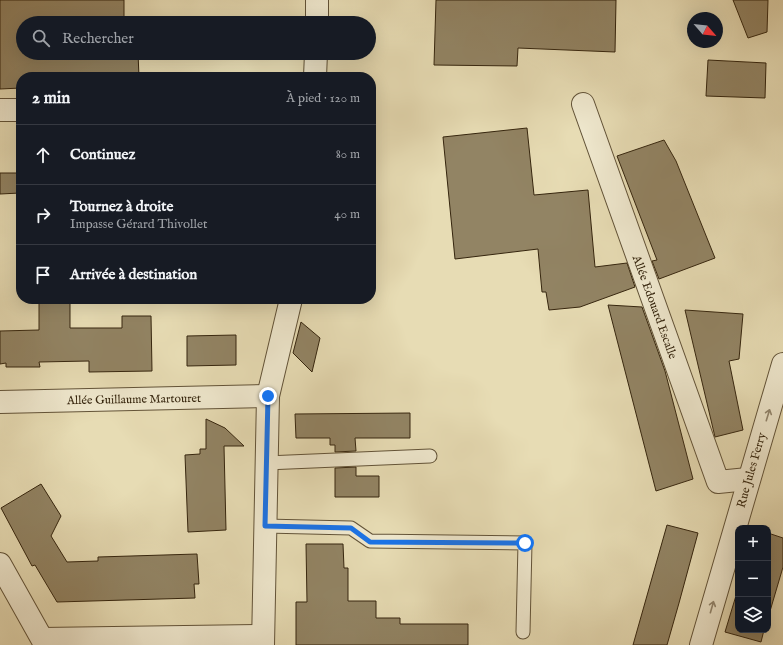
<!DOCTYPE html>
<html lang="fr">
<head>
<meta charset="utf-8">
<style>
  :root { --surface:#171b24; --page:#242831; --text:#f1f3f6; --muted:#9ea1a6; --line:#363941 }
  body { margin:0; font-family:"IM FELL English",serif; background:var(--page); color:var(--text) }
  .controls { position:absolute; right:12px; bottom:12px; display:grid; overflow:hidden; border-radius:8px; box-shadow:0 4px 16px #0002 }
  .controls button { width:36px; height:36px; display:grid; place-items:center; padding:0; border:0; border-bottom:1px solid var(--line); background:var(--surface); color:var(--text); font:20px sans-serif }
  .compass { position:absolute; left:687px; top:12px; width:36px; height:36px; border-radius:50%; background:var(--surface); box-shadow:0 4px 16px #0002; rotate:118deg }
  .stop { position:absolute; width:12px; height:12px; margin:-9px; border:3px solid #1a73e8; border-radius:50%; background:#fff }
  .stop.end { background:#1a73e8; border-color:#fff; box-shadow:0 1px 4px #0008 }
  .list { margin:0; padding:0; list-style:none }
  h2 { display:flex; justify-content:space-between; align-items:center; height:52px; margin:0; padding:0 16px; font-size:17px }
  h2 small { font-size:13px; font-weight:400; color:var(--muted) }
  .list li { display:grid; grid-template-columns:26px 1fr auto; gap:12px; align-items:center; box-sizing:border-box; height:60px; padding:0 16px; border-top:1px solid var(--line) }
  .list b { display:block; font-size:15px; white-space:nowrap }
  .list p { margin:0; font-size:13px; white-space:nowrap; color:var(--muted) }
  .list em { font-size:13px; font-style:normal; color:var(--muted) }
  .icon { flex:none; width:22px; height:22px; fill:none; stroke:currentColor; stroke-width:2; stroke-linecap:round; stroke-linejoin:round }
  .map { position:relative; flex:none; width:783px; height:645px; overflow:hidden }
  .search { position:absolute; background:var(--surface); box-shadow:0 4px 16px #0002; left:16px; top:16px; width:360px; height:44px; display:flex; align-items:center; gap:10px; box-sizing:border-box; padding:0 14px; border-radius:22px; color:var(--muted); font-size:15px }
  .panel { position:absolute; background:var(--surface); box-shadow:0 4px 16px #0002; left:16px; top:72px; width:360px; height:232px; border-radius:16px }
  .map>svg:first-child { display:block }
</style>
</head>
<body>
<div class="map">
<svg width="783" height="645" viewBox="0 0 783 645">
  <rect width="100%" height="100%" fill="#e7dcb4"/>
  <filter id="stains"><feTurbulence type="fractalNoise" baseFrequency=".005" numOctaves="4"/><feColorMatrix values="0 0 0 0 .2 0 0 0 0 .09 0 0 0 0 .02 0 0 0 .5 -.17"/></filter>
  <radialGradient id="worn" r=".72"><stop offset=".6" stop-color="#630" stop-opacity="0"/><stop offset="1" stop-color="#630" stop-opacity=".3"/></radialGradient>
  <!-- building -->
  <g fill="#928464" stroke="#35250e">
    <path d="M0,0H124V23H23V53H138L139,77H21V88L0,89Z"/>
    <path d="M436,0H616L615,52L518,48L517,66L434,65Z"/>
    <path d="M733,0H768L767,32L748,38Z"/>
    <path d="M708,60L766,63L765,98L706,96Z"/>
    <path d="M527,128L534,195L588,190L595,267L627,263L635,287L580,307L549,310L546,292H542L538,249L455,259L443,137Z"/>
    <path d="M664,140L676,161L715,258L659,279L652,261L657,260L617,156Z"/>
    <path d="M0,173H19L20,193L0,194Z"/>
    <path d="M39,299H70V328H122V316H151L152,371L89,372V361L39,362L40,367H6V363L0,364V331L39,330Z"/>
    <path d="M608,305L642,307L665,371L693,479L656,491Z"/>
    <path d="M685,310L743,314L739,359L729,361L743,430L715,437Z"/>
    <path d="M301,322L320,338L312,372L293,353Z"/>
    <path d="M236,335V365L187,366V336Z"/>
    <path d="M410,413V438H355L356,451L335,452V445H330V438H296L295,414Z"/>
    <path d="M206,419L225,428L244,446H224L226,530L188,532L185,455L200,454V449H206Z"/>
    <path d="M356,467V476H379V497H335V468Z"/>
    <path d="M41,484L61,516L51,536L67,562L98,561V557L197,554L199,584H194L195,598L57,602L35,565L32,566L1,508Z"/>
    <path d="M667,525L698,533L679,603L667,645H633Z"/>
    <path d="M768,533L783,538V567L768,618Z"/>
    <path d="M306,544H343L344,568H348V601H376V618H400V624H468V645H296V602H307Z"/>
    <path d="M738,589V630H764L761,642L725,632Z"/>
  </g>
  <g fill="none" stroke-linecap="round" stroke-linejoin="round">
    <!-- service casing -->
    <g stroke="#625338" stroke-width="15">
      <g id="service">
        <path d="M266,463L430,456"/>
        <path d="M265,526L351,528L370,541L525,543L523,632"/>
      </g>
    </g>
    <!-- minor casing -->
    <g stroke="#625338" stroke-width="24">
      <g id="minor">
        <path d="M317,23V0"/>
        <path d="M315,77L316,53"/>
        <path d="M583,104L718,482L748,479"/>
        <path d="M0,110H21"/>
        <path d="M0,402L268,396"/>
        <path d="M0,564L42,639L263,636"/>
        <path d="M263,645L268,396L291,299"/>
        <path d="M701,645L783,364"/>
      </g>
    </g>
    <!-- service -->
    <use href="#service" stroke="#efe8ce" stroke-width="13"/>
    <!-- minor -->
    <use href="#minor" stroke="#efe8ce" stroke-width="22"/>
  </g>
  <!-- one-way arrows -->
  <defs><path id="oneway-shaft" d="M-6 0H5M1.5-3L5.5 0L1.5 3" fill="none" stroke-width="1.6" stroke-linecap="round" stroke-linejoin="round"/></defs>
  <g stroke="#92866e">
    <use href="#oneway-shaft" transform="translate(768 415) rotate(-73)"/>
    <use href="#oneway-shaft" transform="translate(712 607) rotate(-74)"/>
  </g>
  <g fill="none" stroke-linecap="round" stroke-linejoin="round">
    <!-- route -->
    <path stroke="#1a73e8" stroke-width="5" d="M268,396L265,526L351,528L370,542L525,543"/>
  </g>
  <g text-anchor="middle" stroke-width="3" stroke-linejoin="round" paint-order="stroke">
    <!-- street labels -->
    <g font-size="12" fill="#35250e" stroke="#efe8ce">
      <text transform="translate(655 307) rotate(70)" y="4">Allée Edouard Escalle</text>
      <text transform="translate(134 399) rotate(-1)" y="4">Allée Guillaume Martouret</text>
      <text transform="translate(751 470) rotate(-74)" y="4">Rue Jules Ferry</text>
    </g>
  </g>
  <rect width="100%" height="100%" filter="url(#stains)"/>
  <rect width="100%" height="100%" fill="url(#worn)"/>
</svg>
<div class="controls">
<button>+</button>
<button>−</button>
<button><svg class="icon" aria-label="layers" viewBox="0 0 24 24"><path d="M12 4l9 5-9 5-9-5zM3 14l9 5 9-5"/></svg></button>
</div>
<svg class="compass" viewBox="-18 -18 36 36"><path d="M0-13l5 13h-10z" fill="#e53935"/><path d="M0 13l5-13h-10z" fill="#9ea1a6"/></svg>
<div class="stop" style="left:525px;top:543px"></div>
<div class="stop end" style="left:268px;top:396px"></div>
<div class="search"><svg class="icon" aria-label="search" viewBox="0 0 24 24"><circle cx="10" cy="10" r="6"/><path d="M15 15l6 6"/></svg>Rechercher</div>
<section class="panel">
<h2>2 min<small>À pied · 120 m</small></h2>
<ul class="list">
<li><svg class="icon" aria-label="ahead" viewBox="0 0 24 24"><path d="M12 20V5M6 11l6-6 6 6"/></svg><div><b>Continuez</b></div><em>80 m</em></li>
<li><svg class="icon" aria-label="right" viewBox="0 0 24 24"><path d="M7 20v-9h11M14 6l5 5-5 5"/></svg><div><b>Tournez à droite</b><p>Impasse Gérard Thivollet</p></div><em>40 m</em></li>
<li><svg class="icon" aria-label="arrive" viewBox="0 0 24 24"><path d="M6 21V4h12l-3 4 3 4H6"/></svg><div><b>Arrivée à destination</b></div></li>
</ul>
</section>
</div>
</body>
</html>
